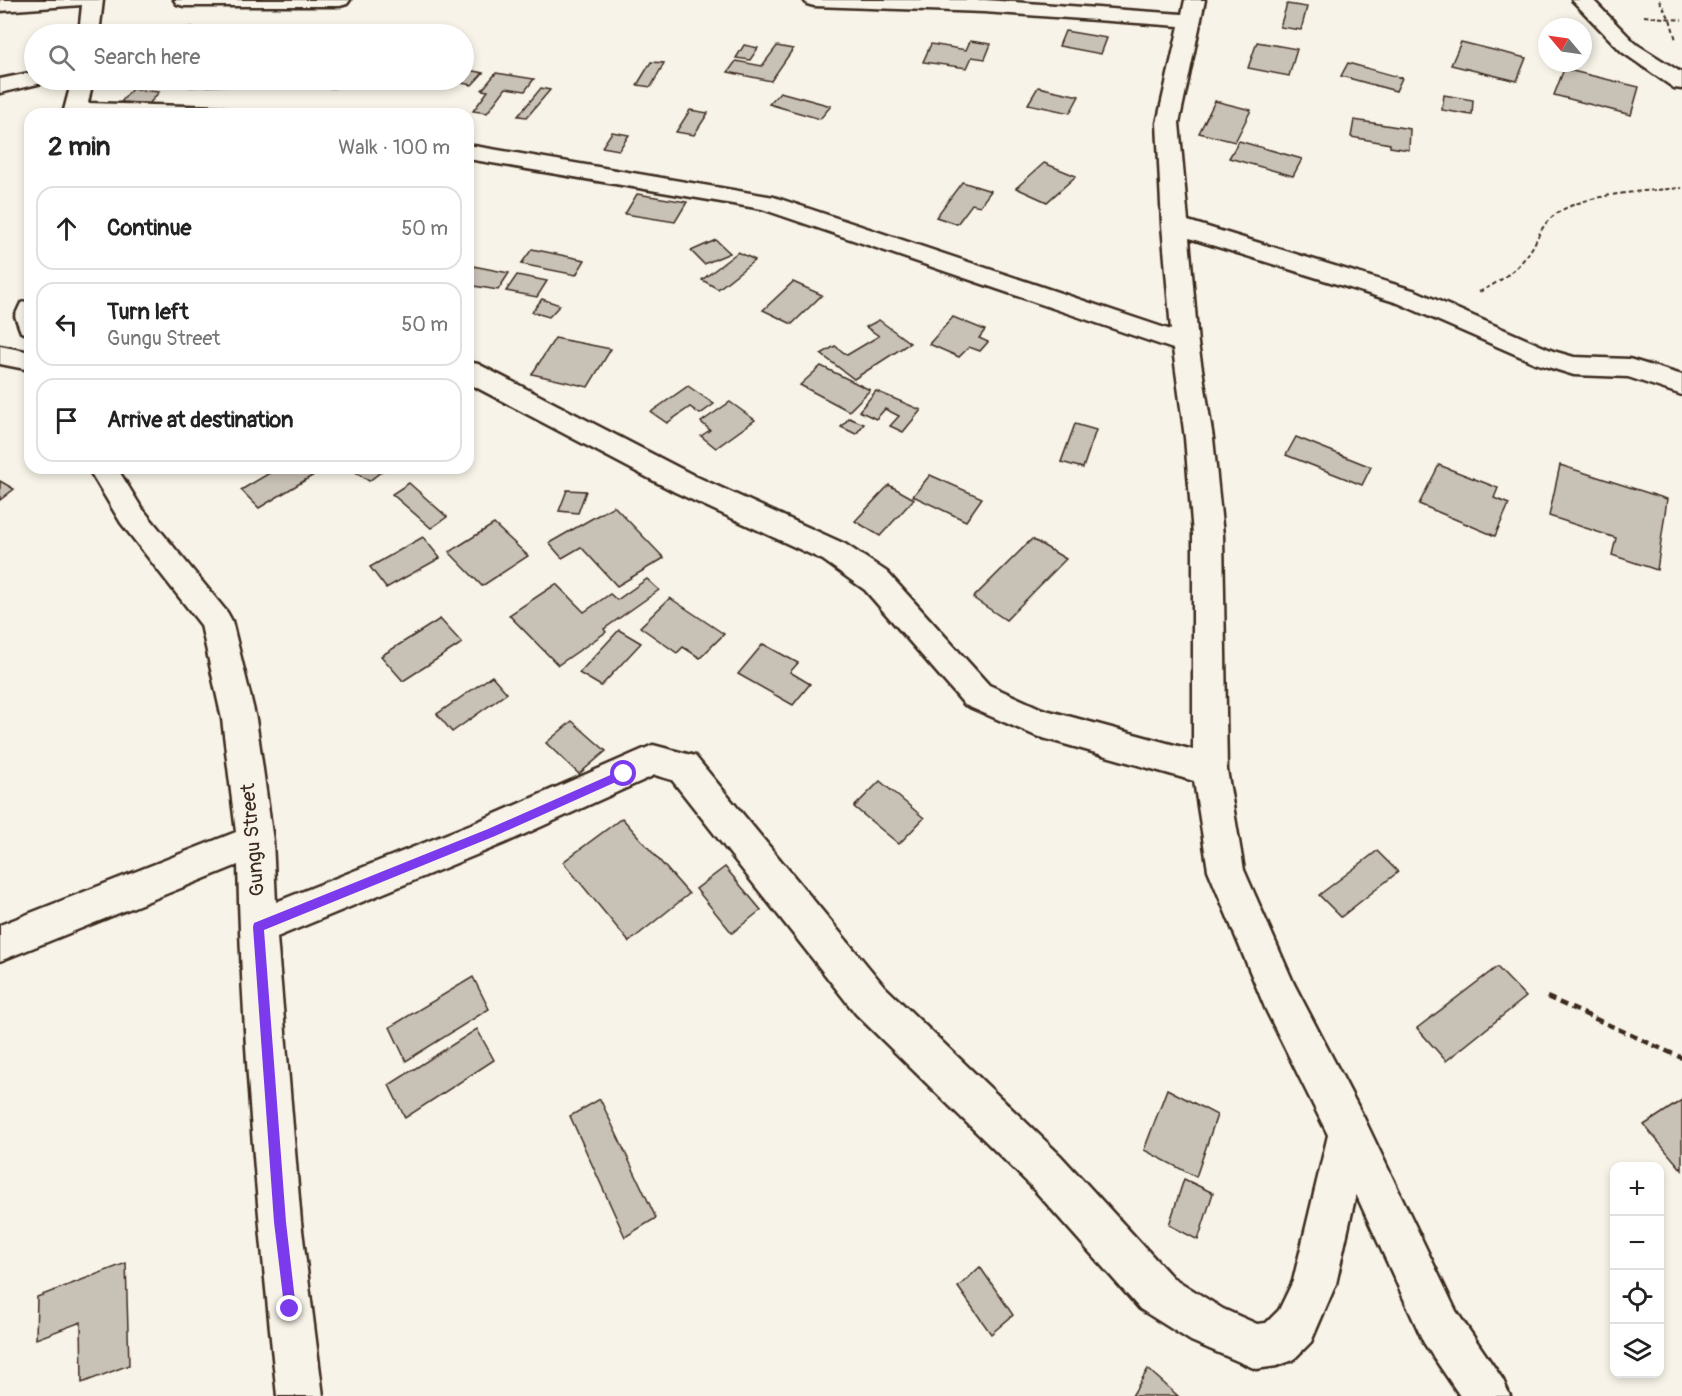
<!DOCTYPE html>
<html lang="en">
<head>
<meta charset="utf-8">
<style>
  :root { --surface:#fff; --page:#f6f6f6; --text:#222; --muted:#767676; --line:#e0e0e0 }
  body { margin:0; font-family:Pangolin,sans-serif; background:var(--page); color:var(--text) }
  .controls { position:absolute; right:18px; bottom:18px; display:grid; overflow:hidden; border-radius:12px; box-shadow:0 3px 9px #0003 }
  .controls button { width:54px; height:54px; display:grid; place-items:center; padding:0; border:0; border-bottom:2px solid var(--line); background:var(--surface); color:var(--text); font:30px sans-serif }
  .compass { position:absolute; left:1538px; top:18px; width:54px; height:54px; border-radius:50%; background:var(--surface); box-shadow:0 3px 9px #0003; rotate:299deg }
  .stop { position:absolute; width:18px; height:18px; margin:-14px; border:4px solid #7c3aed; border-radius:50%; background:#fff }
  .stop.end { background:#7c3aed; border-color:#fff; box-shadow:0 2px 6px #0008 }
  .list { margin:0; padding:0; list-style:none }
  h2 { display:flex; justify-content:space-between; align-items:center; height:78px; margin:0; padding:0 24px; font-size:26px }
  h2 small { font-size:20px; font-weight:400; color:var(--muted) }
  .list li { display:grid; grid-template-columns:39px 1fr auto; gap:18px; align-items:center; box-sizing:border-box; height:84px; margin:0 12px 12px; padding:0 12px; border:2px solid var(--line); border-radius:18px }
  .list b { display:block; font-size:22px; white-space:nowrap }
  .list p { margin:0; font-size:20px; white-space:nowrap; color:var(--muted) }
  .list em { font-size:20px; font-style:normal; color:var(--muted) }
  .icon { flex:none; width:33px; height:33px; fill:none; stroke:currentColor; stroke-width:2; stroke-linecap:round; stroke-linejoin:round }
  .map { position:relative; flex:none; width:1682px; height:1396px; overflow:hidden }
  .search { position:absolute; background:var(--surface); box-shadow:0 3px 9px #0003; left:24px; top:24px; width:450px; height:66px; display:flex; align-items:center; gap:15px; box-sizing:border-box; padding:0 21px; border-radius:33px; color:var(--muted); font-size:22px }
  .panel { position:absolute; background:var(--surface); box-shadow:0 3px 9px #0003; left:24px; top:108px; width:450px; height:366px; border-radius:18px }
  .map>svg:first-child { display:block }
</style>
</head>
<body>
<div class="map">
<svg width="1682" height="1396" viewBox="0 0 1682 1396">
  <rect width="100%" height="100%" fill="#f7f3e8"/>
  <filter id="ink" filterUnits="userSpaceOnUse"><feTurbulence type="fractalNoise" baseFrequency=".0167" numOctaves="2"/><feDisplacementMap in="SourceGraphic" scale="12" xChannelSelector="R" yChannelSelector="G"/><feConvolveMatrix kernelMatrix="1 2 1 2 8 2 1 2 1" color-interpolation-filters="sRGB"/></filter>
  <g filter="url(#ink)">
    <!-- building -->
    <g fill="#c8c1b6" stroke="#3b2a1e" stroke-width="1.5">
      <path d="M1287,4L1307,7L1301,30L1280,27Z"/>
      <path d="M192,27V34H152V33Z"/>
      <path d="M1065,31L1107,38L1101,54L1059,46Z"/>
      <path d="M970,41L991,44L985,59L972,57L967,68L923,62L931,44L966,50Z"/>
      <path d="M1257,42L1297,49L1289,76L1248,68Z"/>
      <path d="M1461,42L1526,58L1517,81L1451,65Z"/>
      <path d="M744,45L758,48L750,60L736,58Z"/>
      <path d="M777,46L793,49L771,81L728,72L736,61L762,66Z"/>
      <path d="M651,62L664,63L651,87L637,85Z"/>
      <path d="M1348,63L1402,78L1396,91L1341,76Z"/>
      <path d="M464,69L483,73L472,85L446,80H464Z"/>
      <path d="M1564,69L1639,87L1631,115L1554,95Z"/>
      <path d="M496,73L534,79L525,91L506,88L487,113L473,111L488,91L482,90Z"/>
      <path d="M135,80H183L181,84L132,86Z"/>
      <path d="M193,80H237L235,85L190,87Z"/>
      <path d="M248,80H270L268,84H245Z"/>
      <path d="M277,80H339L335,88H315L318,80Z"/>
      <path d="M1038,87L1079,96L1070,113L1028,104Z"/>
      <path d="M541,88L550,90L527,117L518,116Z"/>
      <path d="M132,89L159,92L149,104L121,102Z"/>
      <path d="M780,92L831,106L820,119L769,104Z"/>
      <path d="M1444,95L1473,100L1472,115L1442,110Z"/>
      <path d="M1215,101L1251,110L1235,142L1199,133Z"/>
      <path d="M690,110L708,113L694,135L676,132Z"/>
      <path d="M1354,120L1410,129L1409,150L1390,147V144L1351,137Z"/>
      <path d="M612,132L629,135L619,150L602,147Z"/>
      <path d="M1239,141L1302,159L1293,176L1229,158Z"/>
      <path d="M1044,163L1076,176L1047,202L1016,188Z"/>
      <path d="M962,182L991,191L980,206L972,204L957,224L936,217Z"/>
      <path d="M637,194L687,202L675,222L625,214Z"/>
      <path d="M716,240L730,253L704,264L691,251Z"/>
      <path d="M532,249L585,260L576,275L521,264Z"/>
      <path d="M738,252L755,260L718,289L702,280Z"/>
      <path d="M468,265L509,273L498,290L468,285Z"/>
      <path d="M517,275L547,281L537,297L506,291Z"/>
      <path d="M793,282L822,295L792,324L763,310Z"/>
      <path d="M542,299L560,305L549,317L532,312Z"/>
      <path d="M953,317L985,330L979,338L988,342L980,351L969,347L959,357L929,344Z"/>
      <path d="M879,320L910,343L854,379L821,354L835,346L847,355L879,336L866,327Z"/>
      <path d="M555,338L611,349L588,387L532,374Z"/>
      <path d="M821,366L870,390L849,411L800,385Z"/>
      <path d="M688,386L714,404L700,414L690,407L667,423L651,412Z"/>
      <path d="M876,391L921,410L903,432L890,426L899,416L885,409L876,419L859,411Z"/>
      <path d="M730,402L755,420L716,448L701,436L710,430L701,422Z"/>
      <path d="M849,418L864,424L856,434L841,427Z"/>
      <path d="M1075,424L1096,430L1083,468L1061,462Z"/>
      <path d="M1296,437L1371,467L1362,485L1286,455Z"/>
      <path d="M1439,465L1498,488L1494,498L1509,504L1495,536L1419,504Z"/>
      <path d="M1560,465L1667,499L1657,570L1612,555L1616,538L1549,516Z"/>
      <path d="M278,468H312L317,473L259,508L241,490Z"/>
      <path d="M350,468H386L369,481Z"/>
      <path d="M930,475L982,498L966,521L913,496Z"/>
      <path d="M0,481L14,489L0,500Z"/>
      <path d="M409,483L447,517L431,528L392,494Z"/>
      <path d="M889,485L914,499L880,536L855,521Z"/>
      <path d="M567,490L586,491L578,513L559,511Z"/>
      <path d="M614,506L664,558L617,586L581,547L562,558L549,543Z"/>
      <path d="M494,524L528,556L482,586L449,552Z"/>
      <path d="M423,537L440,558L386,588L370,567Z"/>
      <path d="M1032,539L1066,559L1006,620L973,598Z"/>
      <path d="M647,579L659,590L604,629L606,632L558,665L509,615L556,584L584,612L610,594L617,600Z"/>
      <path d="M670,598L724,634L700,658L683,647L677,653L640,627Z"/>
      <path d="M440,619L462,643L403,681L381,656Z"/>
      <path d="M619,630L641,643L601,686L579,673Z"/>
      <path d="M763,644L798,663L790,672L810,684L793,705L738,674Z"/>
      <path d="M492,676L507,693L452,732L437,714Z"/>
      <path d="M572,721L606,751L579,774L546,743Z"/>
      <path d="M880,781L924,818L899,844L854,807Z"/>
      <path d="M622,818L689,894L629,942L563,862Z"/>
      <path d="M1377,851L1398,872L1341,917L1319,895Z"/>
      <path d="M725,867L761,910L732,933L696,889Z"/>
      <path d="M1497,967L1526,997L1446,1061L1417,1028Z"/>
      <path d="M473,977L489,1009L406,1061L390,1027Z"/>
      <path d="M477,1029L494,1060L405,1118L389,1085Z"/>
      <path d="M1167,1089L1217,1115L1196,1177L1144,1150Z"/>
      <path d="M600,1099L656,1218L625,1237L570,1116Z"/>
      <path d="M1682,1100V1170L1644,1125Z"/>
      <path d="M1184,1179L1213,1193L1198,1240L1169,1225Z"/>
      <path d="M126,1263L129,1365L82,1383L81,1322L36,1339L37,1297Z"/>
      <path d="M980,1267L1013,1315L991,1334L958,1287Z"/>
      <path d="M1148,1369L1178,1396H1132Z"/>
    </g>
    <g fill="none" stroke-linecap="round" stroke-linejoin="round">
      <!-- minor casing -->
      <g stroke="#3b2a1e" stroke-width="5">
        <g id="minor">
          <path d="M0,0H103L99,34H79L82,5L0,11Z"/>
          <path d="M174,0H350L347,4L340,6H184L177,4Z"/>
          <path d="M804,0H985L1182,14L1185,0H1205L1179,123L1188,221L1416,291L1553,351L1574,357L1629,359L1682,375V395L1628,377L1574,375L1535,363L1398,303L1189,238L1198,344L1213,438L1223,535L1227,770L1244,870L1294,984L1364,1118L1456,1311L1503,1380L1510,1396H1460L1424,1343L1356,1194L1336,1284L1311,1342L1293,1360L1277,1366L1256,1369L1191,1341L1140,1309L1030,1185L856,1014L672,780L655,775L505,843L277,937L301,1222L323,1396H277C258,1219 242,1042 238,865L0,961V925L236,832L222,719L201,625L121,523L88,468H117L141,507L227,612L232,621L256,719L273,841L276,902L479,821L653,745L695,756L884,986L1060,1155L1172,1277L1223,1309L1257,1324L1266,1323L1279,1310L1293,1281L1328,1135L1266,1010L1208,870L1194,781L1036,736L965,705L865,590L823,560L675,492L468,383V362L478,364L695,476L845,544L887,572L989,685L1042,709L1193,750V535L1185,438L1173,349L762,209L468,159V145L774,197L1171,330L1162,225L1157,123L1179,26L984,12L814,6L807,4Z"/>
          <path d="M1572,0H1593L1636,44L1682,73V89L1674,88L1622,52Z"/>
          <path d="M34,72V80H44L42,83L0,93V79Z"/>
          <path d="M72,80H93L88,103L219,107L227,109L230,114H63Z"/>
          <path d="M30,300V335L21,332L15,316L21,303Z"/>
          <path d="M0,346L30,352V370L0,364Z"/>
        </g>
      </g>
      <!-- path-far1 -->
      <g stroke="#3b2a1e" stroke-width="2" stroke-dasharray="4.5 3" stroke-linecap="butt">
        <path d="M1659,0L1670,19L1676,40"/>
        <path d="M1644,16L1682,20"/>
        <path d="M1479,292C1500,282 1520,268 1532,248C1538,238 1542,225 1552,217C1580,193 1646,191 1682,188"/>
      </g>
      <!-- path -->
      <path stroke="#3b2a1e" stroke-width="4.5" stroke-dasharray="8 5" stroke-linecap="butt" d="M1547,997L1682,1058"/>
      <!-- minor -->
      <use href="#minor" fill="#f7f3e8" fill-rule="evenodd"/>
    </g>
  </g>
  <!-- route -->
  <path fill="#7c3aed" d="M624,769L629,774L627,777L495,836L264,930L286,1222L296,1309L295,1314L290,1316L285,1314L274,1222L253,927L254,923L488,829Z"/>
  <g text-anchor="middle" stroke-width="5" stroke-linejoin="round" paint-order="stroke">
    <!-- street labels -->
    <g font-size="20" fill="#3b2a1e" stroke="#f7f3e8">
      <text transform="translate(252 840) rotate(-95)" y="7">Gungu Street</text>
    </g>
  </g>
</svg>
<div class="controls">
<button>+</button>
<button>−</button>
<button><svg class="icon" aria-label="locate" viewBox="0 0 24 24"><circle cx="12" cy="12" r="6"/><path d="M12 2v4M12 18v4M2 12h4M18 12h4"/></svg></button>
<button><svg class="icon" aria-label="layers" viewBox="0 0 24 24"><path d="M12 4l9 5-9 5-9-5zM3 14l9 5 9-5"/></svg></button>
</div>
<svg class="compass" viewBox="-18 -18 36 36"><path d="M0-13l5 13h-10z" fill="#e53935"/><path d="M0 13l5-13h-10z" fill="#767676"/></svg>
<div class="stop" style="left:624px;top:774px"></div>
<div class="stop end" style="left:290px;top:1309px"></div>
<div class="search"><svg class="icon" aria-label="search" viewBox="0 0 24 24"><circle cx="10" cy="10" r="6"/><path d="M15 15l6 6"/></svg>Search here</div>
<section class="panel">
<h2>2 min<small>Walk · 100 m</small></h2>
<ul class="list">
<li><svg class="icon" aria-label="ahead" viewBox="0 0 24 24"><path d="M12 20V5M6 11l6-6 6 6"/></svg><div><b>Continue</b></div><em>50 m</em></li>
<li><svg class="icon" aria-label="left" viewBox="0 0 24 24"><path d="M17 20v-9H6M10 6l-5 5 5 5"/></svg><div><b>Turn left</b><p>Gungu Street</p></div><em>50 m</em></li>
<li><svg class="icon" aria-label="arrive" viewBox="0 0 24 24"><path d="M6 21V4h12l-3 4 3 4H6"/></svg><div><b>Arrive at destination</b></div></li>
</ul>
</section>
</div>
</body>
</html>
